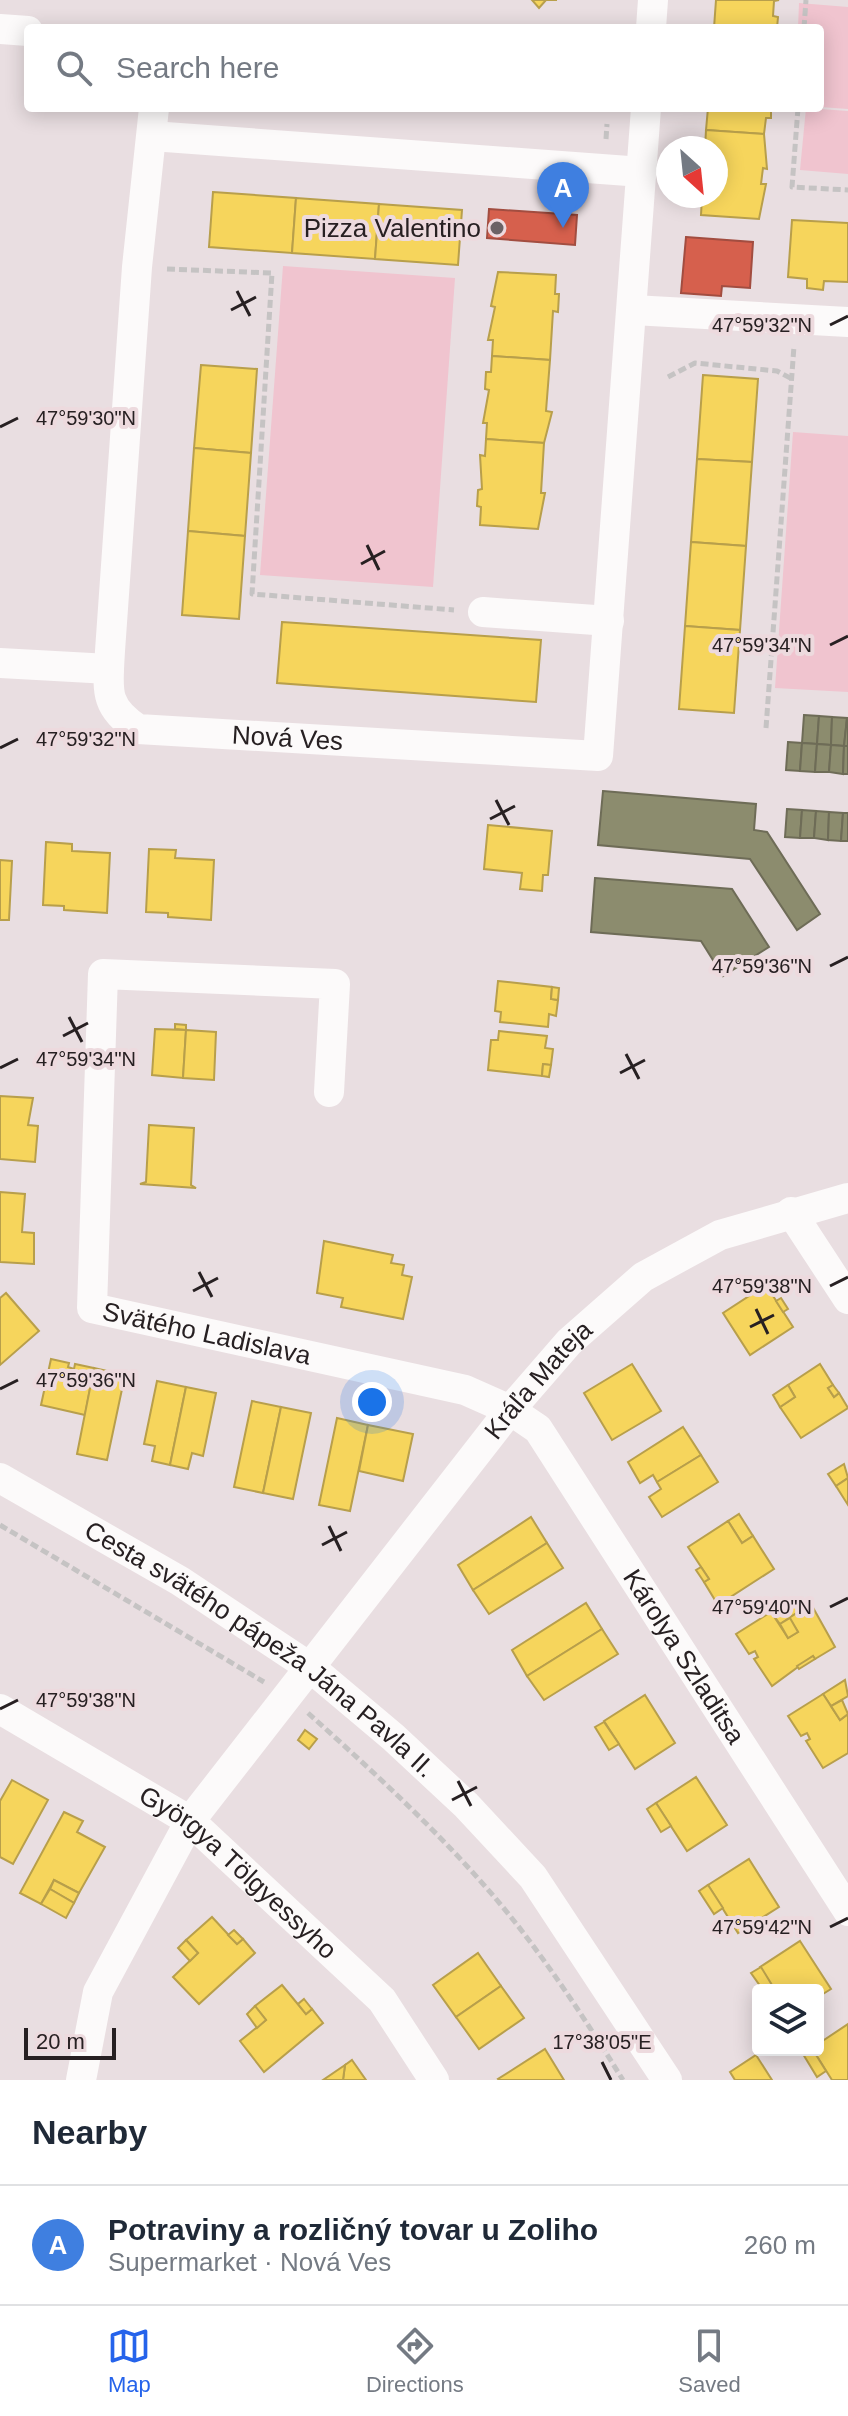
<!DOCTYPE html>
<html lang="en">
<head>
<meta charset="utf-8">
<style>
  :root { --surface:#fff; --page:#f2f2f3; --text:#1f2937; --muted:#747a83; --line:#e0e1e3; --accent:#2563eb }
  body { margin:0; font-family:Arial,sans-serif; background:var(--page); color:var(--text) }
  .controls { position:absolute; right:24px; bottom:24px; display:grid; overflow:hidden; border-radius:8px; box-shadow:0 4px 20px #0003 }
  .controls button { width:72px; height:72px; display:grid; place-items:center; padding:0; border:0; border-bottom:2px solid var(--line); background:var(--surface); color:var(--text); font:40px sans-serif }
  .compass { position:absolute; left:656px; top:136px; width:72px; height:72px; border-radius:50%; background:var(--surface); box-shadow:0 4px 20px #0003; rotate:153deg }
  .scale { position:absolute; left:24px; bottom:20px; width:92px; box-sizing:border-box; padding-left:8px; border:4px solid #272022; border-top:0; font-size:22px; line-height:28px; white-space:nowrap; color:#272022; -webkit-text-stroke:6px #eddade; paint-order:stroke }
  .you { position:absolute; left:372px; top:1402px; width:28px; height:28px; margin:-20px; border:6px solid #fff; border-radius:50%; background:#1a73e8; box-shadow:0 0 0 12px #1a73e833 }
  .badge { display:grid; place-items:center; width:52px; height:52px; border-radius:50%; background:var(--accent); color:#fff; font-size:26px; font-weight:700 }
  .pin { position:absolute; translate:-50% -66px; filter:drop-shadow(0 2px 4px #0008) }
  .pin::after { content:''; position:absolute; top:42px; width:28px; height:24px; background:inherit; clip-path:polygon(0 0,100% 0,50% 100%) }
  .list { margin:0; padding:0; list-style:none }
  h2 { display:flex; justify-content:space-between; align-items:center; height:104px; margin:0; padding:0 32px; font-size:34px }
  h2 small { font-size:26px; font-weight:400; color:var(--muted) }
  .list li { display:grid; grid-template-columns:52px 1fr auto; gap:24px; align-items:center; box-sizing:border-box; height:120px; padding:0 32px; border-top:2px solid var(--line) }
  .list b { display:block; font-size:30px; white-space:nowrap }
  .list p { margin:0; font-size:26px; white-space:nowrap; color:var(--muted) }
  .list em { font-size:26px; font-style:normal; color:var(--muted) }
  .icon { flex:none; width:44px; height:44px; fill:none; stroke:currentColor; stroke-width:2; stroke-linecap:round; stroke-linejoin:round }
  .map { position:relative; flex:none; width:848px; height:2080px; overflow:hidden }
  .search { position:absolute; background:var(--surface); box-shadow:0 4px 20px #0003; left:24px; right:24px; top:24px; height:88px; display:flex; align-items:center; gap:20px; box-sizing:border-box; padding:0 28px; border-radius:8px; color:var(--muted); font-size:30px }
  .sheet { height:224px; background:var(--surface) }
  nav { display:flex; justify-content:space-around; align-items:center; box-sizing:border-box; height:112px; border-top:2px solid var(--line); background:var(--surface); font-size:22px; color:var(--muted) }
  nav a { display:grid; justify-items:center; gap:4px }
  nav .on { color:var(--accent) }
  .map>svg:first-child { display:block }
</style>
</head>
<body>
<div class="map">
<svg width="848" height="2080" viewBox="0 0 848 2080">
  <rect width="100%" height="100%" fill="#e9dee1"/>
  <!-- green -->
  <g fill="#f0c4cf">
    <path d="M799,3L848,7V109L820,107V28H798Z"/>
    <path d="M806,108L848,111V174L800,170Z"/>
    <path d="M283,266L455,278L433,587L260,575Z"/>
    <path d="M793,432L848,436V692L775,688Z"/>
  </g>
  <!-- homes -->
  <g fill="#f6d55c" stroke="#b89f4b" stroke-width="2">
    <path d="M532,0H557H546L539,8Z"/>
    <path d="M716,0H779L774,1L773,16L778,17L777,28H714Z"/>
    <path d="M708,108H771V118H766L764,134L706,130Z"/>
    <path d="M706,130L764,134L767,169L763,168L761,184H766L759,219L701,215L702,197L697,196H716V148H705Z"/>
    <path d="M213,192L296,198L292,253L209,247Z"/>
    <path d="M296,198L379,204L375,259L292,253Z"/>
    <path d="M379,204L462,210L458,265L375,259Z"/>
    <path d="M792,220L848,223V282L824,281L823,290L807,288V279L788,277Z"/>
    <path d="M498,272L556,275L555,294H559L558,312L553,311L550,360L492,356L493,340H488L495,307L491,306Z"/>
    <path d="M492,356L550,360L546,411L552,412L544,443L486,439L487,423H483L489,390L485,389L486,372H491Z"/>
    <path d="M201,365L257,369L251,453L194,448Z"/>
    <path d="M703,375L758,379L752,462L697,459Z"/>
    <path d="M486,439L544,443L541,493H545L538,529L480,525L481,507L477,506L478,490L482,489L480,455L485,456Z"/>
    <path d="M194,448L251,453L245,536L188,531Z"/>
    <path d="M697,459L752,462L746,546L691,542Z"/>
    <path d="M188,531L245,536L239,619L182,615Z"/>
    <path d="M691,542L746,546L740,630L685,626Z"/>
    <path d="M282,622L541,640L536,702L277,683Z"/>
    <path d="M685,626L740,630L734,713L679,709Z"/>
    <path d="M488,825L552,831L548,875H543L542,891L520,889L522,873L484,869Z"/>
    <path d="M46,842L72,844V851L110,853L107,913L64,910V906L43,905Z"/>
    <path d="M149,849L176,850L175,858L214,860L211,920L168,917V913L146,912Z"/>
    <path d="M0,860L12,861L9,920H0Z"/>
    <path d="M498,981L552,987L551,999L558,1000L556,1016L549,1014L548,1027L500,1022L501,1012L495,1011Z"/>
    <path d="M552,987L559,988L558,1000L551,999Z"/>
    <path d="M175,1024L186,1025V1030L175,1029Z"/>
    <path d="M155,1029L186,1030L183,1078L152,1075Z"/>
    <path d="M186,1030L216,1032L214,1080L183,1078Z"/>
    <path d="M499,1031L547,1036L545,1048L553,1049L551,1065L543,1064L542,1076L488,1070L491,1040H498Z"/>
    <path d="M543,1064L551,1065L549,1077L542,1076Z"/>
    <path d="M0,1096L33,1098L28,1125L38,1126L35,1162L0,1159Z"/>
    <path d="M149,1125L194,1128L191,1185L196,1188L140,1184L146,1182Z"/>
    <path d="M0,1192L25,1194L22,1232L34,1233V1264L0,1262Z"/>
    <path d="M324,1241L393,1255L391,1263L404,1265L402,1275L412,1277L403,1319L341,1307L343,1298L317,1293Z"/>
    <path d="M766,1285L793,1327L750,1355L723,1313Z"/>
    <path d="M6,1293L39,1331L0,1365V1298Z"/>
    <path d="M781,1298L788,1309L783,1312L776,1301Z"/>
    <path d="M51,1359L69,1363L68,1367L74,1369L75,1364L94,1368L85,1415L41,1405Z"/>
    <path d="M632,1364L661,1411L612,1440L584,1393Z"/>
    <path d="M820,1364L833,1385L828,1388L834,1397L839,1393L848,1408L801,1438L780,1407L795,1397L788,1385Z"/>
    <path d="M94,1368L125,1375L107,1460L77,1454Z"/>
    <path d="M157,1381L186,1387L170,1465L152,1461L155,1446L144,1444Z"/>
    <path d="M788,1385L795,1397L780,1407L773,1395Z"/>
    <path d="M833,1385L839,1393L834,1397L828,1388Z"/>
    <path d="M186,1387L216,1393L203,1456L192,1453L188,1469L170,1465Z"/>
    <path d="M252,1401L281,1407L263,1493L234,1487Z"/>
    <path d="M281,1407L311,1413L293,1499L263,1493Z"/>
    <path d="M337,1418L368,1425L350,1511L319,1505Z"/>
    <path d="M368,1425L413,1434L403,1481L359,1471Z"/>
    <path d="M683,1427L701,1455L657,1482L653,1475L640,1483L628,1462Z"/>
    <path d="M701,1455L718,1482L662,1517L649,1497L661,1489L657,1482Z"/>
    <path d="M844,1464L848,1478L836,1486L828,1474Z"/>
    <path d="M848,1478V1505L836,1486Z"/>
    <path d="M739,1514L753,1536L742,1543L728,1521Z"/>
    <path d="M531,1517L547,1543L473,1590L458,1565Z"/>
    <path d="M728,1521L742,1543L753,1536L774,1569L718,1605L704,1582L709,1579L688,1547Z"/>
    <path d="M547,1543L563,1568L489,1614L473,1590Z"/>
    <path d="M701,1567L709,1579L704,1582L696,1570Z"/>
    <path d="M793,1598L801,1610L780,1624L771,1612Z"/>
    <path d="M586,1603L602,1629L527,1676L512,1650Z"/>
    <path d="M811,1604L835,1647L815,1659L813,1656L772,1686L754,1659L758,1657L755,1651L749,1654L736,1634L771,1612L788,1638L798,1632L789,1618Z"/>
    <path d="M790,1618L798,1632L788,1638L780,1624Z"/>
    <path d="M602,1629L618,1654L544,1700L527,1676Z"/>
    <path d="M813,1656L815,1659L799,1669L797,1666Z"/>
    <path d="M845,1680L848,1696L831,1706L823,1694Z"/>
    <path d="M823,1694L840,1720L848,1714V1753L823,1768L806,1741L810,1739L807,1733L801,1736L788,1716Z"/>
    <path d="M645,1695L675,1743L635,1769L604,1721Z"/>
    <path d="M842,1700L848,1714L840,1720L831,1706Z"/>
    <path d="M604,1722L619,1744L609,1750L595,1727Z"/>
    <path d="M305,1730L317,1739L309,1749L298,1740Z"/>
    <path d="M696,1777L727,1825L687,1851L656,1803Z"/>
    <path d="M12,1780L48,1800L13,1864L0,1857V1801Z"/>
    <path d="M656,1803L671,1826L661,1832L647,1809Z"/>
    <path d="M64,1812L83,1821L77,1832L105,1847L79,1893L54,1880L41,1904L20,1893Z"/>
    <path d="M749,1859L779,1907L738,1933L708,1885Z"/>
    <path d="M54,1880L79,1893L74,1903L50,1889Z"/>
    <path d="M708,1885L723,1908L714,1914L699,1891Z"/>
    <path d="M50,1889L74,1903L66,1918L41,1904Z"/>
    <path d="M212,1917L237,1944L243,1939L255,1953L199,2004L173,1977L198,1953L186,1940Z"/>
    <path d="M234,1930L243,1939L237,1944L228,1935Z"/>
    <path d="M186,1940L198,1953L190,1961L178,1948Z"/>
    <path d="M800,1941L831,1989L818,1997V1990H775L760,1967Z"/>
    <path d="M478,1953L501,1986L456,2017L433,1985Z"/>
    <path d="M761,1967L775,1990H763L751,1973Z"/>
    <path d="M282,1985L306,2014L312,2009L323,2023L264,2072L240,2041L266,2020L255,2006Z"/>
    <path d="M501,1986L524,2018L479,2049L456,2017Z"/>
    <path d="M304,1999L312,2009L306,2014L298,2004Z"/>
    <path d="M255,2006L266,2020L257,2028L247,2014Z"/>
    <path d="M848,2024V2080H832L813,2050H818V2044Z"/>
    <path d="M545,2049L564,2080H499L498,2079Z"/>
    <path d="M809,2050H813L826,2071L817,2077L803,2054Z"/>
    <path d="M756,2055L772,2080H735L730,2072Z"/>
    <path d="M352,2060L366,2080H343L345,2065Z"/>
    <path d="M345,2065L343,2080H323Z"/>
  </g>
  <!-- shops -->
  <g fill="#d6604d" stroke="#a24d40" stroke-width="2">
    <path d="M489,209L577,215L575,245L487,238Z"/>
    <path d="M686,237L753,242L750,288L722,286L721,296L681,293Z"/>
  </g>
  <!-- industry -->
  <g fill="#8c8c6e" stroke="#6e6c57" stroke-width="2">
    <path d="M804,715L819,716L817,744L802,743Z"/>
    <path d="M819,716L832,717L831,745L817,744Z"/>
    <path d="M832,717L847,718L844,746L831,745Z"/>
    <path d="M847,718H848V746H844Z"/>
    <path d="M788,742L802,743L800,771L786,770Z"/>
    <path d="M802,743L817,744L815,772L800,771Z"/>
    <path d="M817,744L831,745L829,772H815Z"/>
    <path d="M831,745L844,746L843,774L829,772Z"/>
    <path d="M844,746H848V774H843Z"/>
    <path d="M603,791L756,804L754,830L767,832L820,914L797,930L750,859L598,845Z"/>
    <path d="M787,809L802,810L800,838L785,837Z"/>
    <path d="M802,810L816,811L814,838H800Z"/>
    <path d="M816,811L829,812L828,840L814,838Z"/>
    <path d="M829,812L843,813L841,841L828,840Z"/>
    <path d="M843,813H848V841H841Z"/>
    <path d="M595,878L732,889L769,947L723,976L701,941L591,932Z"/>
  </g>
  <g fill="none" stroke-linecap="round" stroke-linejoin="round">
    <!-- path -->
    <g stroke="#c5c3c3" stroke-width="5" stroke-dasharray="8 4" stroke-linecap="butt">
      <path d="M804,28L806,0"/>
      <path d="M798,108L792,187L848,190"/>
      <path d="M606,139L607,124"/>
      <path d="M167,269L272,273L252,594L454,610"/>
      <path d="M668,377L695,363L777,371L792,379"/>
      <path d="M766,728L794,346"/>
      <path d="M0,1525L264,1682"/>
      <path d="M308,1713C388,1785 470,1860 534,1947C566,1990 595,2035 623,2080"/>
    </g>
    <!-- street -->
    <g stroke="#fcfafa" stroke-width="30">
      <path d="M651,28L653,0"/>
      <path d="M0,29L28,31"/>
      <path id="s1" d="M154,108L137,267L110,651C108,689 103,706 138,729L598,756L646,108"/>
      <path d="M152,136L642,172"/>
      <path d="M633,310L848,322"/>
      <path d="M483,612L609,621"/>
      <path d="M0,663L109,669"/>
      <path id="s2" d="M329,1092L335,984L103,974L92,1308L465,1390L510,1410L538,1429L848,1911"/>
      <path d="M791,1212L848,1299"/>
      <path id="s3" d="M0,1478L180,1581L311,1668L393,1737L466,1805L533,1877L667,2080"/>
      <path id="s4" d="M0,1709L190,1821L382,2000L434,2080"/>
      <path id="s5" d="M81,2080L98,1992L190,1821L510,1410L569,1342L643,1277L720,1235L848,1198"/>
    </g>
  </g>
  <!-- ticks -->
  <path fill="none" stroke="#272022" stroke-width="3" d="M237,291L250,316M231,310L256,297M830,325L848,316M0,427L18,418M367,545L379,570M361,564L385,551M830,645L848,636M0,748L18,739M496,800L509,825M490,819L515,806M830,966L848,957M69,1017L82,1042M63,1036L88,1023M626,1054L639,1079M0,1068L18,1059M620,1073L645,1060M199,1272L212,1297M830,1286L848,1277M193,1291L218,1278M756,1309L768,1334M750,1327L774,1315M0,1389L18,1380M329,1526L341,1551M322,1545L347,1532M830,1607L848,1598M0,1709L18,1700M458,1781L471,1806M452,1800L477,1787M830,1927L848,1918M602,2062L611,2080"/>
  <!-- markers -->
  <circle fill="#6b6265" stroke="#eddade" stroke-width="3" cx="497" cy="228" r="8"/>
  <g text-anchor="middle" stroke-width="8" stroke-linejoin="round" paint-order="stroke">
    <!-- poi labels -->
    <g font-size="26" fill="#272022" stroke="#eddade" text-anchor="end">
      <text x="481" y="237">Pizza Valentino</text>
    </g>
    <!-- street labels -->
    <g font-size="26" fill="#272022" stroke="#eddade">
      <text dy="9" stroke="none"><textPath href="#s1" startOffset="784">Nová Ves</textPath></text>
      <text dy="9" stroke="none"><textPath href="#s2" startOffset="792">Svätého Ladislava</textPath></text>
      <text dy="9" stroke="none"><textPath href="#s5" startOffset="846">Kráľa Mateja</textPath></text>
      <text dy="9" stroke="none"><textPath href="#s3" startOffset="312">Cesta svätého pápeža Jána Pavla II.</textPath></text>
      <text dy="9" stroke="none"><textPath href="#s2" startOffset="1410">Károlya Szladitsa</textPath></text>
      <text dy="9" stroke="none"><textPath href="#s4" startOffset="290">Györgya Tölgyessyho</textPath></text>
    </g>
  </g>
  <g font-size="20" text-anchor="middle" fill="#272022" stroke="#eddade" stroke-width="8" stroke-linejoin="round" paint-order="stroke">
    <text x="762" y="332">47°59'32"N</text>
    <text x="86" y="425">47°59'30"N</text>
    <text x="762" y="652">47°59'34"N</text>
    <text x="86" y="746">47°59'32"N</text>
    <text x="762" y="973">47°59'36"N</text>
    <text x="86" y="1066">47°59'34"N</text>
    <text x="762" y="1293">47°59'38"N</text>
    <text x="86" y="1387">47°59'36"N</text>
    <text x="762" y="1614">47°59'40"N</text>
    <text x="86" y="1707">47°59'38"N</text>
    <text x="762" y="1934">47°59'42"N</text>
    <text x="602" y="2049">17°38'05"E</text>
  </g>
</svg>
<div class="controls">
<button><svg class="icon" aria-label="layers" viewBox="0 0 24 24"><path d="M12 4l9 5-9 5-9-5zM3 14l9 5 9-5"/></svg></button>
</div>
<svg class="compass" viewBox="-18 -18 36 36"><path d="M0-13l5 13h-10z" fill="#e53935"/><path d="M0 13l5-13h-10z" fill="#747a83"/></svg>
<div class="scale">20 m</div>
<div class="you"></div>
<div class="pin badge" style="left:563px;top:228px;background:#3f7fe0">A</div>
<div class="search"><svg class="icon" aria-label="search" viewBox="0 0 24 24"><circle cx="10" cy="10" r="6"/><path d="M15 15l6 6"/></svg>Search here</div>
</div>
<section class="sheet">
<h2>Nearby<small></small></h2>
<ul class="list">
<li><span class="badge" style="background:#3f7fe0">A</span><div><b>Potraviny a rozličný tovar u Zoliho</b><p>Supermarket · Nová Ves</p></div><em>260 m</em></li>
</ul>
</section>
<nav>
<a class="on"><svg class="icon" aria-label="map" viewBox="0 0 24 24"><path d="M3 6l6-2 6 2 6-2v14l-6 2-6-2-6 2zM9 4v14M15 6v14"/></svg>Map</a>
<a><svg class="icon" aria-label="directions" viewBox="0 0 24 24"><path d="M12 3l9 9-9 9-9-9zM9 14v-3h6M13 9l2 2-2 2"/></svg>Directions</a>
<a><svg class="icon" aria-label="saved" viewBox="0 0 24 24"><path d="M7 4h10v16l-5-4-5 4z"/></svg>Saved</a>
</nav>
</body>
</html>
